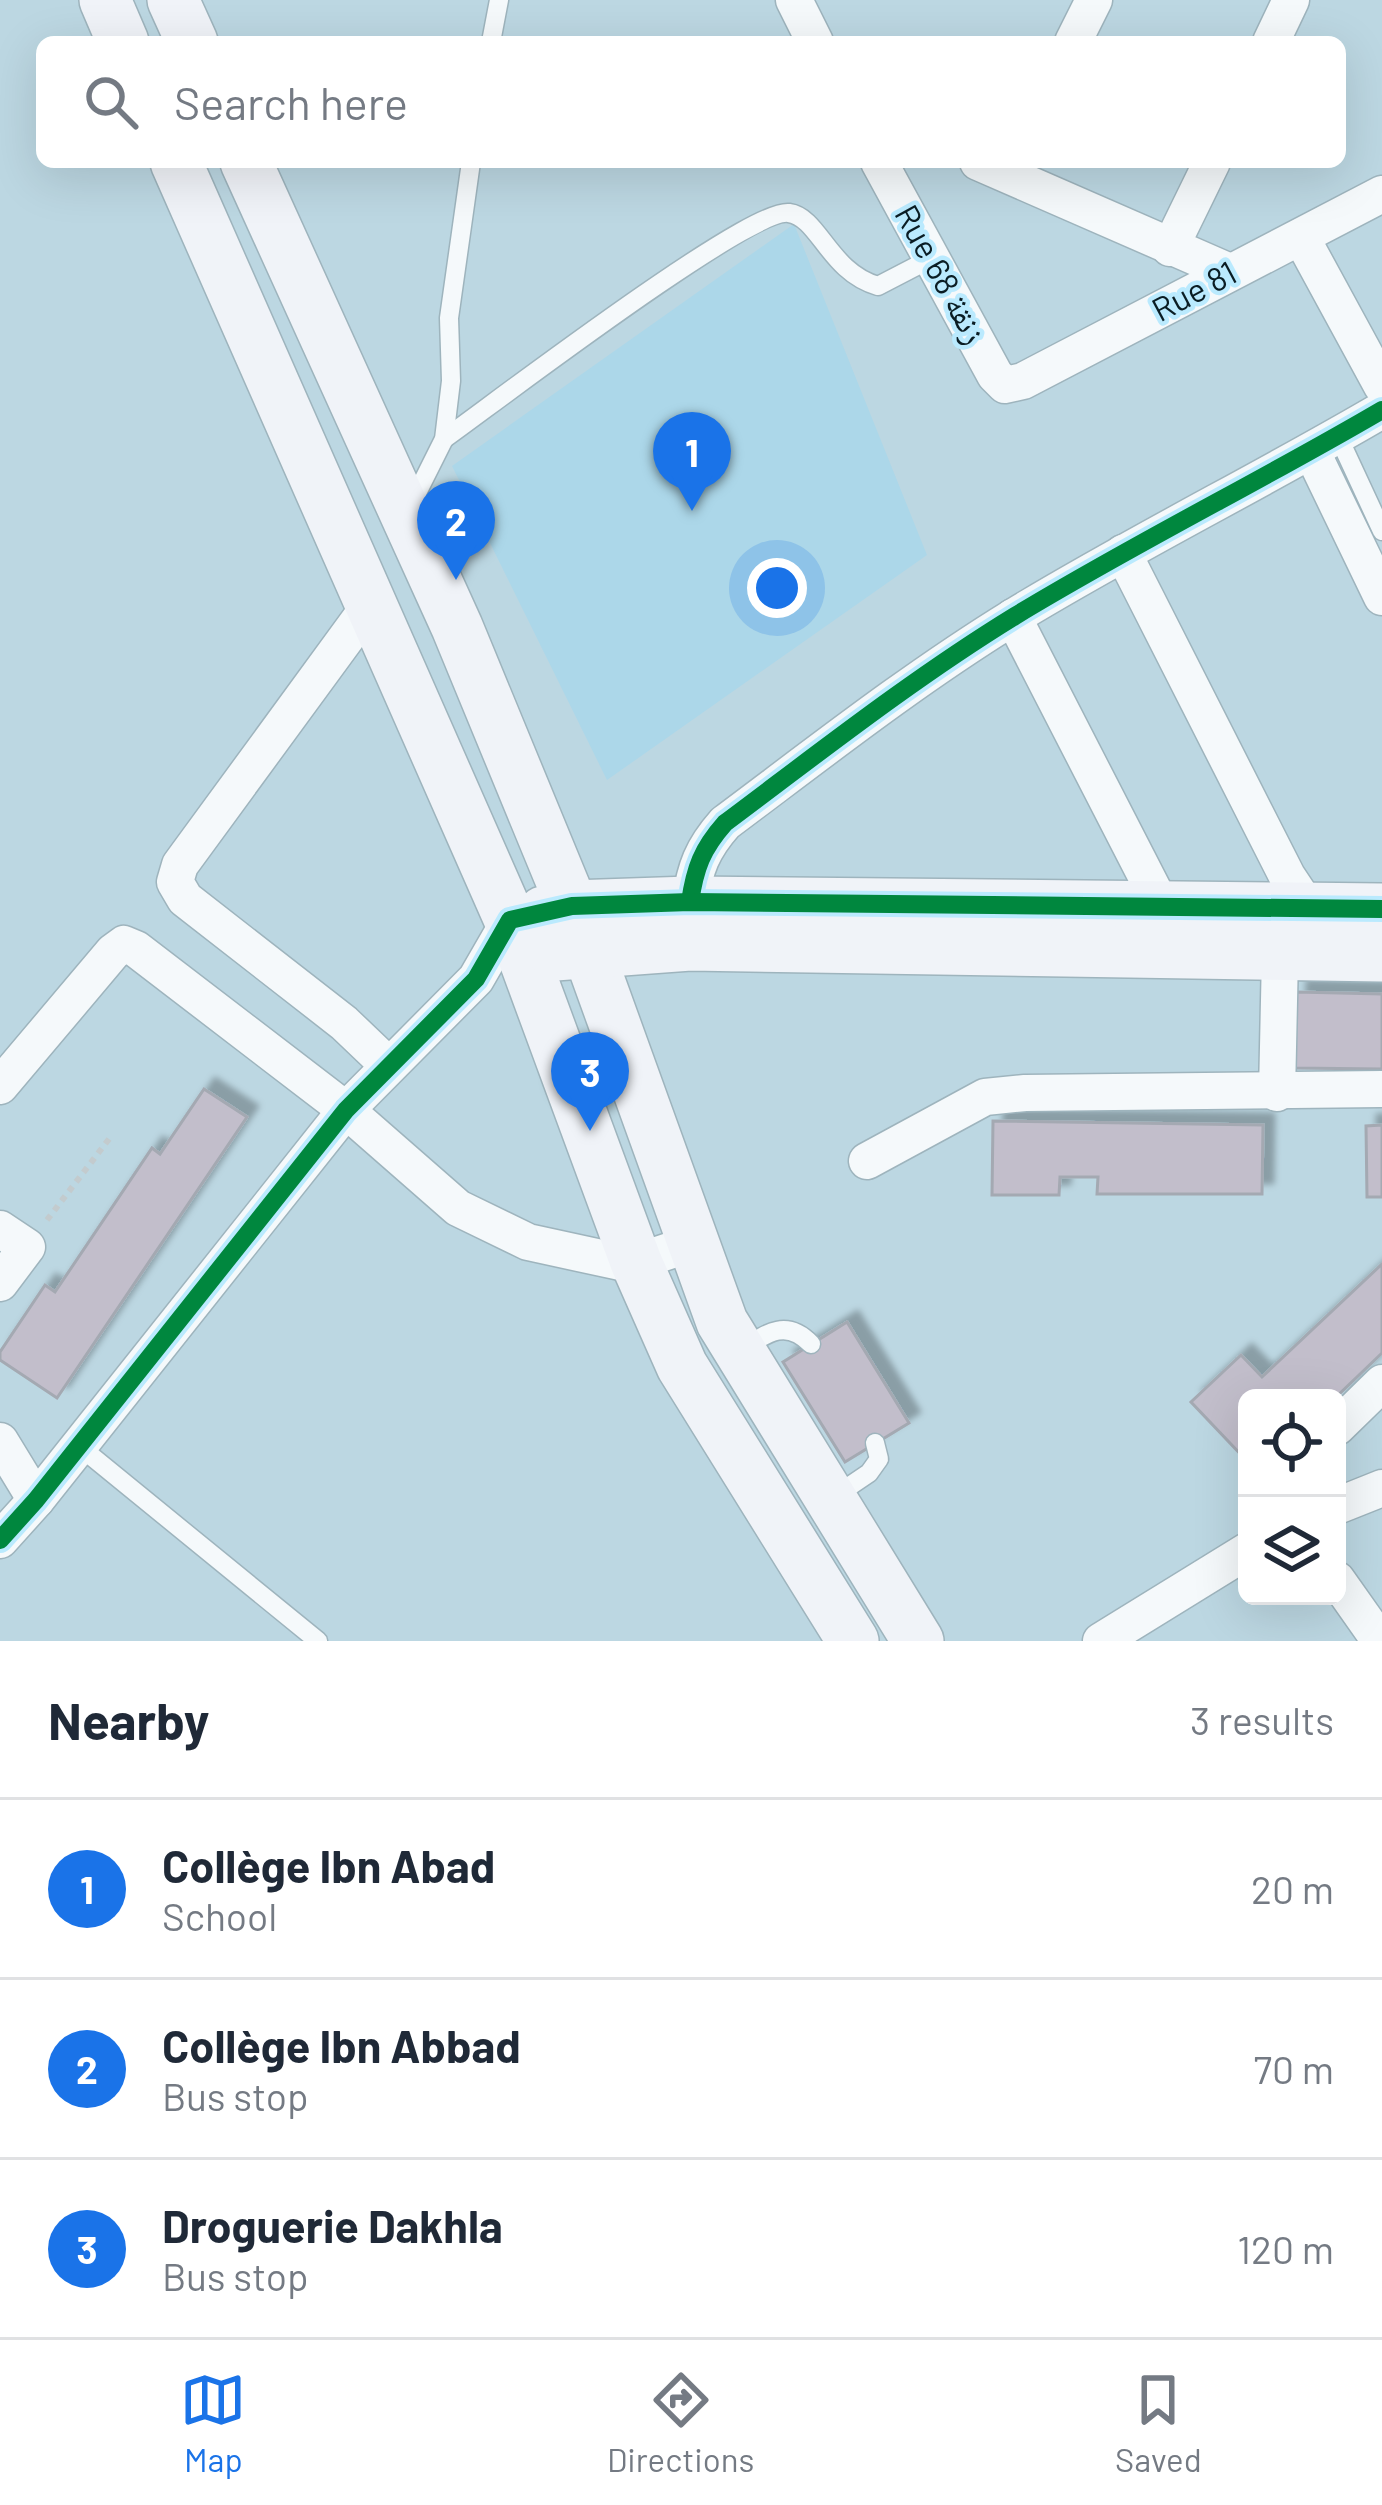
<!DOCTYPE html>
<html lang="en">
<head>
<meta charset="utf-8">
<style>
  :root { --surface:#fff; --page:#f2f2f3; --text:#1f2937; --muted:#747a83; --line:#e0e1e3; --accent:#1a73e8 }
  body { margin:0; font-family:Barlow,"Noto Naskh Arabic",sans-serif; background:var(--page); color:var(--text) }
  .controls { position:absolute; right:36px; bottom:36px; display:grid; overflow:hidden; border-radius:18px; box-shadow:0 12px 48px #0002 }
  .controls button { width:108px; height:108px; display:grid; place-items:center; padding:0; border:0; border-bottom:3px solid var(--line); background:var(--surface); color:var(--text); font:60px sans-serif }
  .you { position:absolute; left:777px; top:588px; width:42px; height:42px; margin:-30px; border:9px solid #fff; border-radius:50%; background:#1a73e8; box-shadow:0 0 0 18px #1a73e833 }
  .badge { display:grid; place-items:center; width:78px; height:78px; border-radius:50%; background:var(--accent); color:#fff; font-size:39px; font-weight:700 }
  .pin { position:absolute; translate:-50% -99px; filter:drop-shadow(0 3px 6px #0008) }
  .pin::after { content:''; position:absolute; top:63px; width:42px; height:36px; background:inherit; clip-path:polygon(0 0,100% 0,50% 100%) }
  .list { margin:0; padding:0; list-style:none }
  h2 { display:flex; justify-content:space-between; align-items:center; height:156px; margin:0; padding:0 48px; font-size:51px }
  h2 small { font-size:39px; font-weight:400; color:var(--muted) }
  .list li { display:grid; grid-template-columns:78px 1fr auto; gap:36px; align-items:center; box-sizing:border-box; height:180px; padding:0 48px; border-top:3px solid var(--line) }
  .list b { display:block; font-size:45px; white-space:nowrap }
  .list p { margin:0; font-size:39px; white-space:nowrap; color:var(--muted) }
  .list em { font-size:39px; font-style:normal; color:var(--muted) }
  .icon { flex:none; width:66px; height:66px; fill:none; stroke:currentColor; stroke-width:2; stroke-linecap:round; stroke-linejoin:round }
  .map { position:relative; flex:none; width:1382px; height:1641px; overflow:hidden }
  .search { position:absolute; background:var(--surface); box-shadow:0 12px 48px #0002; left:36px; right:36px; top:36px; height:132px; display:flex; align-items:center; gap:30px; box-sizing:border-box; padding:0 42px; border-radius:18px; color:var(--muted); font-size:45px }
  .sheet { height:696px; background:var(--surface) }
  nav { display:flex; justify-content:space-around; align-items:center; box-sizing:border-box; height:168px; border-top:3px solid var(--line); background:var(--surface); font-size:33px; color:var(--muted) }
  nav a { display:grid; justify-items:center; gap:6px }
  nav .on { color:var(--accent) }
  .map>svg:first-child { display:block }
</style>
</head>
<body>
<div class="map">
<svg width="1382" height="1641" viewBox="0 0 1382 1641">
  <defs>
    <filter id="shadow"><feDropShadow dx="11" dy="-11" stdDeviation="3" flood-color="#0004"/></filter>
  </defs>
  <rect width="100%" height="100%" fill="#bcd7e2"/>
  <!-- built -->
  <path fill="#acd7e9" d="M794,224L927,555L607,780L452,466Z"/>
  <!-- building -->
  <g fill="#c2becb" stroke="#a4a9b2" stroke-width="3" filter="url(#shadow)">
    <path d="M1296,992L1382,994V1069L1294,1068Z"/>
    <path d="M204,1089L247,1117L57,1398L0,1360V1352L45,1285L55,1292L152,1148L160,1154Z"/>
    <path d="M993,1121L1263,1125L1262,1194H1097L1098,1177H1060L1059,1195H992Z"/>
    <path d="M1382,1125V1197H1367L1366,1126Z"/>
    <path d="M1382,1264V1353L1335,1398H1247V1461L1191,1402L1241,1355L1262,1377Z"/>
    <path d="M847,1322L909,1423L845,1462L783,1362Z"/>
  </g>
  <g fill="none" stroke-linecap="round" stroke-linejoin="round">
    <!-- lane casing -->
    <g stroke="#9eb4bd" stroke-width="21">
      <g id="lane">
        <path d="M491,42L499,0"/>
        <path d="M1338,436L1382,531"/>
        <path d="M444,439C492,405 750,207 789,213C819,217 829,272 878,286L932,258"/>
        <path d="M411,505L444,439L451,381L449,318L471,162"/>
        <path d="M743,1349C768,1332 787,1319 811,1344"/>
        <path d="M79,1446L318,1641"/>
        <path d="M835,1496L869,1473L879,1459L875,1443"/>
      </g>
    </g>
    <!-- street casing -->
    <g stroke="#9eb4bd" stroke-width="39">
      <g id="street">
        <path d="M794,0L815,42"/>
        <path d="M1073,42L1094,0"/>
        <path d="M1271,42L1291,0"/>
        <path d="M879,162L995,375L1005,385L1023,381L1382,194"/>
        <path d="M978,162L1230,272"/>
        <path d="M1301,237L1382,386"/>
        <path d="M1170,248L1212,162"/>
        <path d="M1312,452L1382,597"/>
        <path d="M1123,553L1287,876L1307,906"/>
        <path d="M371,604L180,865L175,882L185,899L344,1023L388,1065"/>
        <path d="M1013,617L1161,905"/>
        <path d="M690,902C695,868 702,849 725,823C820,752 914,678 1015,616C1135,543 1261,481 1382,410"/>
        <path d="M0,1086L113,952L124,944L136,949L346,1110L458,1208L528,1242L620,1262H636L693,1243"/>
        <path d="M1277,1093L1280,955"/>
        <path d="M867,1161L985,1097L1025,1093L1382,1089"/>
        <path d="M0,1229L27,1247L0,1283"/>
        <path d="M1337,1427L1382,1383"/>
        <path d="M0,1441L36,1500"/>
        <path d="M1337,1506L1382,1488"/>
        <path d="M0,1540L36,1500L346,1110L476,979L510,920"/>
        <path d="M1337,1580L1380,1641"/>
        <path d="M1101,1641L1247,1551"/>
      </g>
    </g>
    <!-- secondary casing -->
    <g stroke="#9eb4bd" stroke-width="54">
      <g id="secondary">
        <path d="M105,0L123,42"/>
        <path d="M173,0L192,42"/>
        <path d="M176,162L510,920L636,1262L682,1366L853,1641"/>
        <path d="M246,162L457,627L572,906L722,1322L918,1641"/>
        <path d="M543,912L572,906L690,902L1382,909"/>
        <path d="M555,955L690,945L1382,956"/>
      </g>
    </g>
    <!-- path -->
    <path stroke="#c3cbce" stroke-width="6" stroke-dasharray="6 6" stroke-linecap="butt" d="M47,1220L109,1139"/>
    <!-- lane -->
    <use href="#lane" stroke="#f5f9fb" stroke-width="18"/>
    <!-- street -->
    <use href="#street" stroke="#f5f9fb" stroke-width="36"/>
    <!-- secondary -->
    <use href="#secondary" stroke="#f0f3f8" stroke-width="51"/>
    <!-- cycleway casing -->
    <g stroke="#baeafe" stroke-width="26">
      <g id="cycleway">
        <path d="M690,902C695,868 702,849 725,823C820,752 914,678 1015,616C1135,543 1261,481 1382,410"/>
        <path d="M0,1540L36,1500L346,1110L476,979L510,920L572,906L690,902L1382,909"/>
      </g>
    </g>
    <!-- cycleway -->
    <use href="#cycleway" stroke="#00873e" stroke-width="18"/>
  </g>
  <g text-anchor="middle" stroke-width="9" stroke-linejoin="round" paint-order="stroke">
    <!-- street labels -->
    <g font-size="33" fill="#0a1d24" stroke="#baeafe">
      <text transform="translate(941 274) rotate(61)" y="12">Rue 68 زنقة</text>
      <text transform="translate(1194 291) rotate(-28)" y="12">Rue 81</text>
    </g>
  </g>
</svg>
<div class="controls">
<button><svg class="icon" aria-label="locate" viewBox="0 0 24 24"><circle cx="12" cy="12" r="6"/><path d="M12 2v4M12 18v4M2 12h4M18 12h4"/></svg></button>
<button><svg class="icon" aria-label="layers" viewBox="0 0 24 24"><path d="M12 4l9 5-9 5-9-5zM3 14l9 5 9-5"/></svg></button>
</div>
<div class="you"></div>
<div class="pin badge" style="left:692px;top:511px">1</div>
<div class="pin badge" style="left:456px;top:580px">2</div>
<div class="pin badge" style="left:590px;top:1131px">3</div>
<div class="search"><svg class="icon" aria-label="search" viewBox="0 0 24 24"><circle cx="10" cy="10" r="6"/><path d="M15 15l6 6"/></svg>Search here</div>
</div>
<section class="sheet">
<h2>Nearby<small>3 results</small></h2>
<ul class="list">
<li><span class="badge">1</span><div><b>Collège Ibn Abad</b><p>School</p></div><em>20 m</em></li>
<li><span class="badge">2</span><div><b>Collège Ibn Abbad</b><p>Bus stop</p></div><em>70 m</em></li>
<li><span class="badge">3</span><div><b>Droguerie Dakhla</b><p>Bus stop</p></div><em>120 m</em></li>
</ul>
</section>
<nav>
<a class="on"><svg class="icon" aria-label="map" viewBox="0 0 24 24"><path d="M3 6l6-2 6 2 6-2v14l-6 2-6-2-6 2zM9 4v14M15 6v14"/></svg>Map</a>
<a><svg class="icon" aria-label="directions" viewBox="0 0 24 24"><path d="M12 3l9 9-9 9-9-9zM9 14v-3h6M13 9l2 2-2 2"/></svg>Directions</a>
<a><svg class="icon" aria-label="saved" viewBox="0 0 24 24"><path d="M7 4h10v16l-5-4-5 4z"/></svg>Saved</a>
</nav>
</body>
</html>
